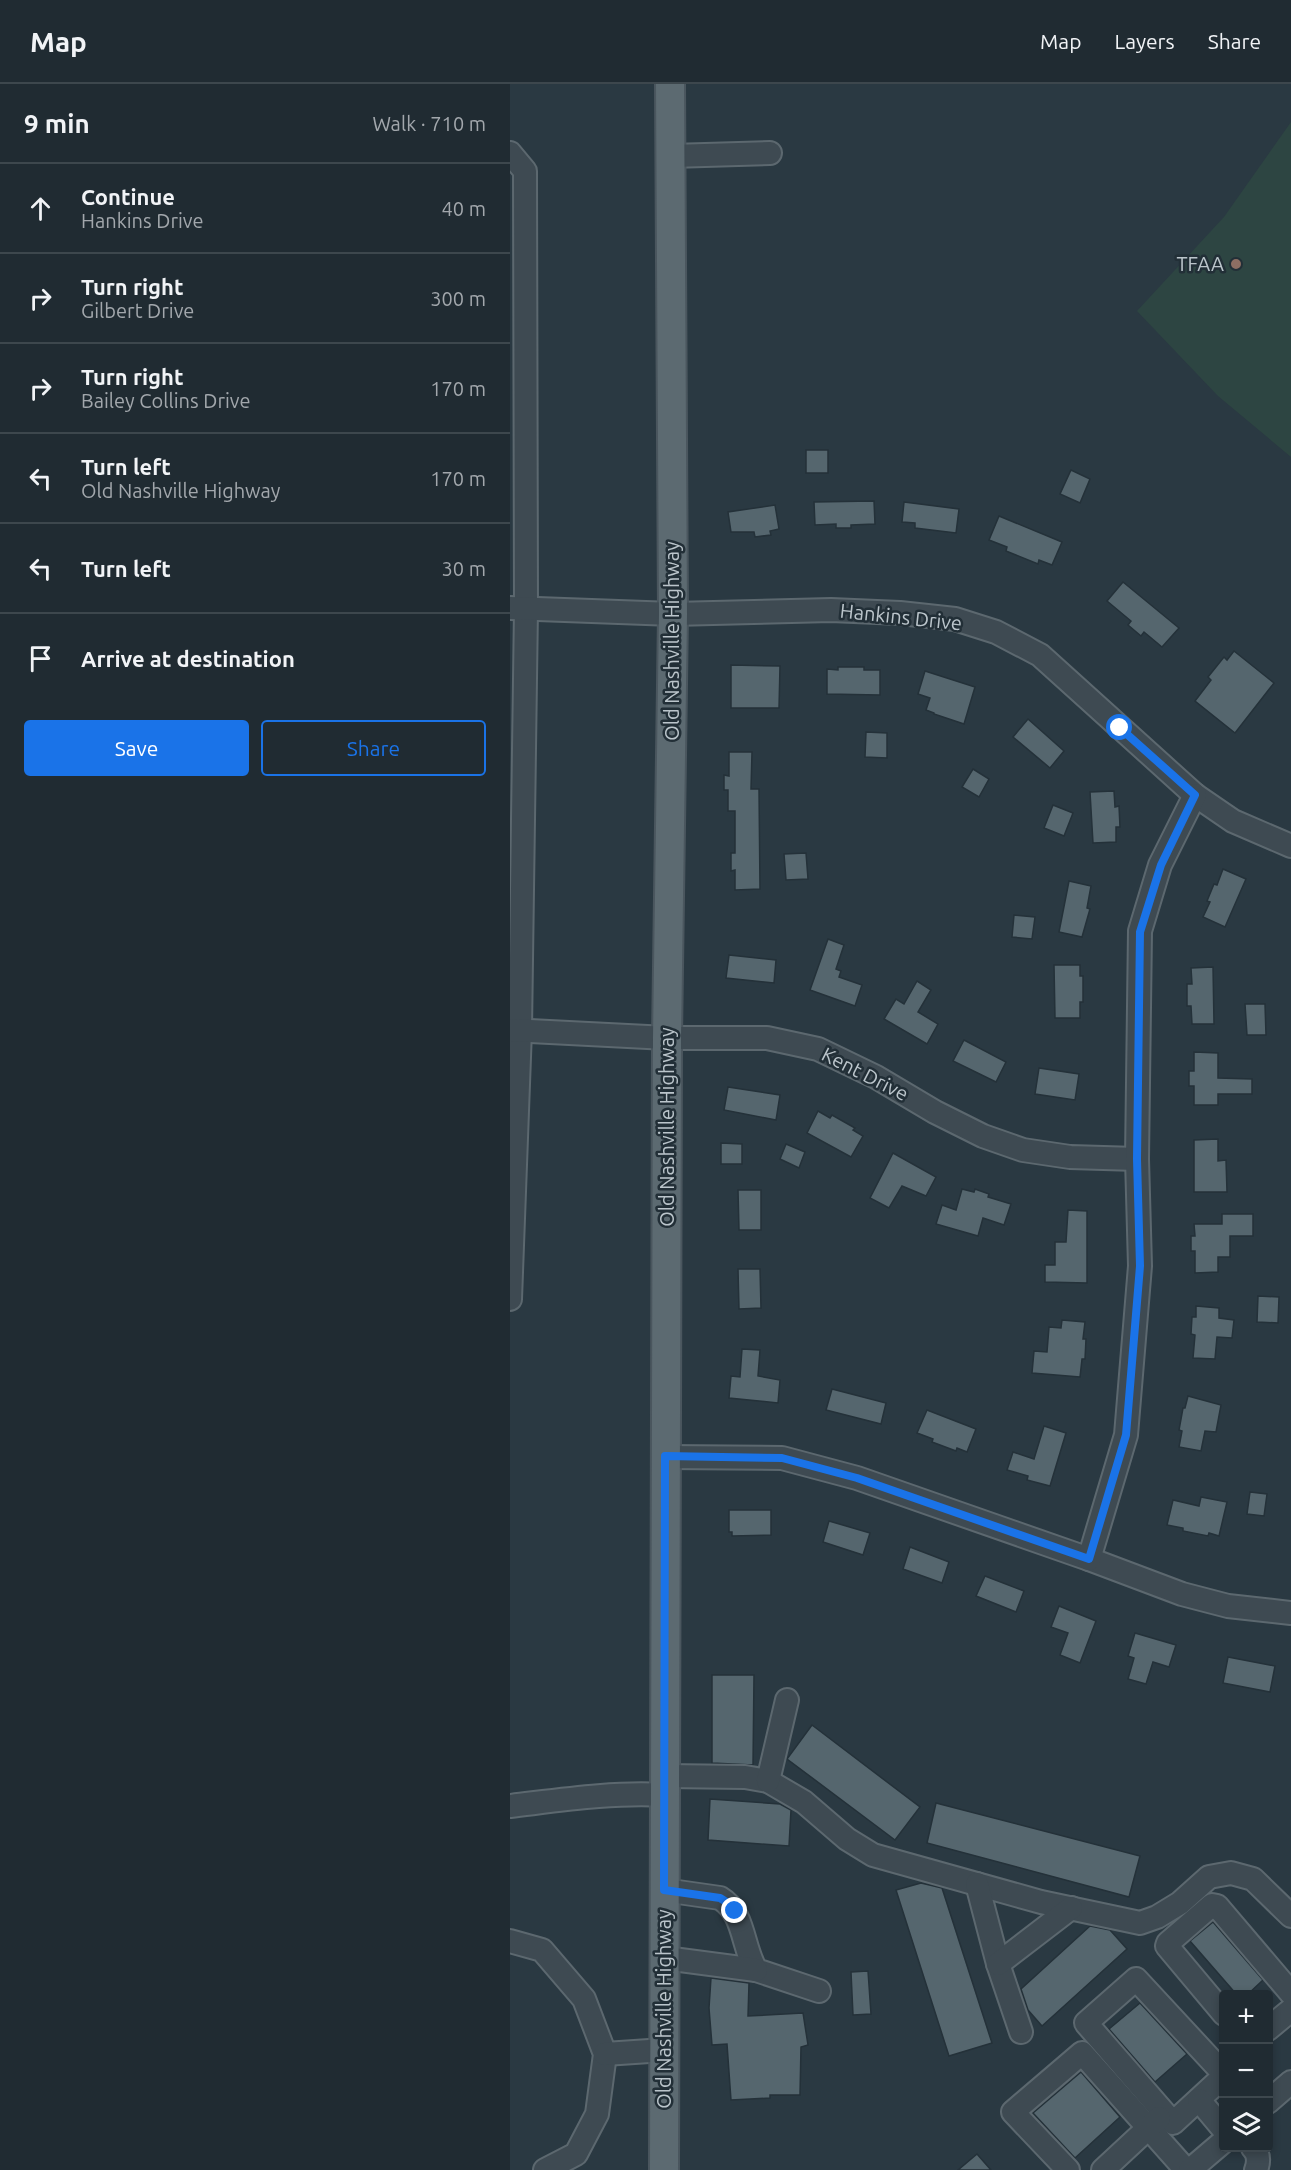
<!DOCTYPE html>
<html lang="en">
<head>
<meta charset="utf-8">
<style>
  :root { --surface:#202b32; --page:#28333a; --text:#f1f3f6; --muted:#a2a7ac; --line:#3d474d; --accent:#1a73e8 }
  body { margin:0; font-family:Ubuntu,sans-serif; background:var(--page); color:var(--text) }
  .controls { position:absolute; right:18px; bottom:18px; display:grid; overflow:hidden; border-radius:6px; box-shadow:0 3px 9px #0003 }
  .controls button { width:54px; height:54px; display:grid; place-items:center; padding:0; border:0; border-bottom:2px solid var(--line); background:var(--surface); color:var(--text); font:30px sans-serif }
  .stop { position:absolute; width:18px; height:18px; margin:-14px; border:4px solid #1a73e8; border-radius:50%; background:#fff }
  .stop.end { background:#1a73e8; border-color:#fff; box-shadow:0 2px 6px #0008 }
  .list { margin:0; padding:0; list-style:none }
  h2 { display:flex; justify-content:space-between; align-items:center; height:78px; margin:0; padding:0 24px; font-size:26px }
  h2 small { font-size:20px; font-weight:400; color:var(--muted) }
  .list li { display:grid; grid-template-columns:39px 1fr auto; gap:18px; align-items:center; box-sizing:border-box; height:90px; padding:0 24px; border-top:2px solid var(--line) }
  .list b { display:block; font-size:22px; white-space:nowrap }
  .list p { margin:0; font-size:20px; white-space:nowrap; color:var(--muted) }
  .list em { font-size:20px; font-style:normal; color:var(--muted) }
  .actions { display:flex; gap:12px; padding:18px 24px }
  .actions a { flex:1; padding:14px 0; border:2px solid var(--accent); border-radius:6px; text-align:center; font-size:21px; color:var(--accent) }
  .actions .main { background:var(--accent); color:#fff }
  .icon { flex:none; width:33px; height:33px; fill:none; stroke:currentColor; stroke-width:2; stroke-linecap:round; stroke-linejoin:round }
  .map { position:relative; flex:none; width:781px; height:2086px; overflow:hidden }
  header { display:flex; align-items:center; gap:36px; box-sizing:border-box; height:84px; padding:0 30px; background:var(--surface); border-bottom:2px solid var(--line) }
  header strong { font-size:28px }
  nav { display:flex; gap:33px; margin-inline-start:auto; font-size:21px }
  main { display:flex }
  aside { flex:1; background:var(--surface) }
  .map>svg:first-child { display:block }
</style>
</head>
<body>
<header>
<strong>Map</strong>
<nav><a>Map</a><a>Layers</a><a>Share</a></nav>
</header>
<main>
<aside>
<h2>9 min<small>Walk · 710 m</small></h2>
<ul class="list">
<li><svg class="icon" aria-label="ahead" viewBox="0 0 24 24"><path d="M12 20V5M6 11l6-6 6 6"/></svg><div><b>Continue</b><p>Hankins Drive</p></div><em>40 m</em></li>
<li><svg class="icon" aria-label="right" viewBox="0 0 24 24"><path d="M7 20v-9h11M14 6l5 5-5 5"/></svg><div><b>Turn right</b><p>Gilbert Drive</p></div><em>300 m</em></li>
<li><svg class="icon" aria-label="right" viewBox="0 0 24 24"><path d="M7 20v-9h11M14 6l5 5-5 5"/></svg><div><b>Turn right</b><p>Bailey Collins Drive</p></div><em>170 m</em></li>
<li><svg class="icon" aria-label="left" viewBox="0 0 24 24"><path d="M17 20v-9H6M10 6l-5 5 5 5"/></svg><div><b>Turn left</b><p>Old Nashville Highway</p></div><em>170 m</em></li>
<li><svg class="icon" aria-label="left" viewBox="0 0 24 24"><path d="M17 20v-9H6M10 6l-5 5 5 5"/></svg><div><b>Turn left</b></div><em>30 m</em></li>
<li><svg class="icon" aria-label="arrive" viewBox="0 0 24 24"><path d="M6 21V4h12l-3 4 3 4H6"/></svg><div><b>Arrive at destination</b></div></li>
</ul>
<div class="actions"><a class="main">Save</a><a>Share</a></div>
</aside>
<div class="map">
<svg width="781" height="2086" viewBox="0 0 781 2086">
  <rect width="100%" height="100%" fill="#2a3942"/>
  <!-- green -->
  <path fill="#2d4542" d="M781,38V373L708,312L627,227L714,133Z"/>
  <!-- building -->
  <g fill="#55666e" stroke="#243139" stroke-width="1.5">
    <rect x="296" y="366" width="22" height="23"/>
    <path d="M561,386L580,395L570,419L550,410Z"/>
    <path d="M364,417L365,440L341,441V444H326V440L305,441L304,418Z"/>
    <path d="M394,418L449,425L446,449L405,444V439L392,438Z"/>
    <path d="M265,421L269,445L260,447L261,451L245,453L244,448H221L218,428Z"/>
    <path d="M489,432L552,458L542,481L529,476L528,480L496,467L497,463L479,456Z"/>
    <path d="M613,498L669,544L652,563L634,548L631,552L618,541L621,537L597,517Z"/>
    <path d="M724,567L764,599L725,649L685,617L701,596L698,593L714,573L717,576Z"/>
    <path d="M221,581L270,582L269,624H221Z"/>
    <path d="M328,583H354V586H370V611L317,610V585L328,586Z"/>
    <path d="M415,587L465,603L454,640L424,630V629L416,626L420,614L408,610Z"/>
    <path d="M518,635L554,667L540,684L503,653Z"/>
    <path d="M356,648L377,649V674L355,673Z"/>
    <path d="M219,668H242L241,705H249L250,805L225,806V786L221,787V769H225V727H218V706H214V691L219,692Z"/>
    <path d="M463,685L479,695L469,713L452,703Z"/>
    <path d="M604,707L605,723L609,722L610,743H606V758L583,759L580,708Z"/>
    <path d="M543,721L563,729L554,752L534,744Z"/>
    <path d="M296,769L298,795L276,796L274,770Z"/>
    <path d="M713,785L736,795L715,843L693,833L700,818L697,817L704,800L707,801Z"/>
    <path d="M559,797L581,802L577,824L580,825L572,853L549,848Z"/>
    <path d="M504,831L525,833L522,855L502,853Z"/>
    <path d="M318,855L334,861L326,885L331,887L329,893L352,901L345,922L300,906Z"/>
    <path d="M219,871L266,876L264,899L216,894Z"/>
    <path d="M544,881H570V892H573V918H570V934H545Z"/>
    <path d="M703,883L704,940H682L681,922H677V900H682L681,884Z"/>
    <path d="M407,897L421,906L408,928L428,940L417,960L374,935L386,915L394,920Z"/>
    <path d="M735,920H755L756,951H737Z"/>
    <path d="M454,956L496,978L486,998L443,977Z"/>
    <path d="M684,968L708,969V994L742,995V1010H708V1021H684V1002H679V987H684Z"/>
    <path d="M529,984L569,990L565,1016L525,1010Z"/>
    <path d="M218,1003L270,1011L266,1036L214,1026Z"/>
    <path d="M308,1027L320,1034L322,1031L345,1044L343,1046L353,1052L341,1073L297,1049Z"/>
    <path d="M708,1055V1077L716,1076L717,1108H684V1056Z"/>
    <path d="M211,1059L232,1060V1080H211Z"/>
    <path d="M276,1060L295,1068L289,1084L270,1075Z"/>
    <path d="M383,1069L426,1093L416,1112L392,1102L379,1124L360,1114Z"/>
    <path d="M452,1105L464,1108L465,1105L479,1110L478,1113L501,1120L494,1141L473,1134L468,1152L426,1140L432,1121L446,1126Z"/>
    <path d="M228,1106H251V1146H229Z"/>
    <path d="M558,1126L577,1127V1199L535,1198V1181H545V1158H556Z"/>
    <path d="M712,1130H743V1152H720V1173H708V1188L685,1189V1167H681V1152H685L684,1140H712Z"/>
    <path d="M228,1185H250L251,1224L229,1225Z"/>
    <path d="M748,1212L769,1213L768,1239L747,1238Z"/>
    <path d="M686,1222L709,1224V1234L724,1236L722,1254L707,1253L705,1275L683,1274L685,1251L681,1250L682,1233H686Z"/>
    <path d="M552,1236L575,1238L573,1255H576L575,1275H572L570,1293L522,1289L524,1267L537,1268L539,1243L551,1244Z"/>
    <path d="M232,1265L250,1266L248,1292L270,1296L268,1319L219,1314L221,1292L230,1293Z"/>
    <path d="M322,1305L376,1319L371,1340L316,1326Z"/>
    <path d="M678,1312L711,1321L706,1348L695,1347L691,1367L669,1363L672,1347L669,1346L673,1324H675Z"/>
    <path d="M417,1326L466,1345L457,1368L447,1364L446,1367L422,1358L423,1355L407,1349Z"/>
    <path d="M534,1342L556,1349L540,1402L517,1396L518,1392L497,1386L503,1368L524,1375Z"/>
    <path d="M740,1408L757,1410L754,1432L737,1430Z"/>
    <path d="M691,1413L717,1418L709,1452L699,1449L698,1452L673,1447V1444L657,1441L663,1416L689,1422Z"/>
    <path d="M219,1426H261V1451L222,1452V1448H219Z"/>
    <path d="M319,1437L360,1449L353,1471L313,1458Z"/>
    <path d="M400,1463L439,1478L432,1499L393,1485Z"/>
    <path d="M475,1492L514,1507L506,1528L466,1512Z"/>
    <path d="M549,1522L586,1537L570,1579L550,1571L558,1549L541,1543Z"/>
    <path d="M625,1549L666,1561L659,1583L643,1578L636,1600L618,1595L624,1574L618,1572Z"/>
    <path d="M718,1573L765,1582L760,1608L713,1599Z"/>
    <path d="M202,1591H244L243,1681L202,1679Z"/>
    <path d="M302,1641L410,1723L385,1756L277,1675Z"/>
    <path d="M200,1715L270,1720L281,1726L279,1762L198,1756Z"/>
    <path d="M426,1719L630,1772L619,1813L417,1759Z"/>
    <path d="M411,1799L432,1804L482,1959L439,1972L386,1806Z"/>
    <path d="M703,1838L753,1896L737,1911H727L680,1857Z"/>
    <path d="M580,1842L600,1846L617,1865L532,1942L518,1926L511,1905Z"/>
    <path d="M358,1887L361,1930L343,1931L341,1888Z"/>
    <path d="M201,1894L239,1899L238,1932L293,1929L298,1961L291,1963L290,2011H260V2014L221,2016L217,1960L202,1961L199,1924Z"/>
    <path d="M630,1919L677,1970L645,1998L599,1945Z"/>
    <path d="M571,1988L610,2033L565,2074L523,2029Z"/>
    <path d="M467,2070L481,2086H448Z"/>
  </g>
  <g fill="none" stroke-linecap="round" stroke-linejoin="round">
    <!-- minor casing -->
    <g stroke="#5c686f" stroke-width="26">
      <g id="minor">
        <path d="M0,69L15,87L16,525L10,946L0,1215"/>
        <path d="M161,72L260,69"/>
        <path d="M0,524L163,530L321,526L390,529L445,535L486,548L530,571L685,711L723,737L781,762"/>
        <path d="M0,946L157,954H257L308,965L366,993L425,1028L473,1052L513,1066L560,1073L627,1075"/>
        <path d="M155,1373L272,1374L347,1394L579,1475L672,1510L718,1522L781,1529"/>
        <path d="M579,1475L616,1351L630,1182L627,1075L630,847L650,781L685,711"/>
        <path d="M155,1692L235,1693L258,1697L294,1718L337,1755L363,1771L531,1818L630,1839L647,1833L670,1819L699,1793L721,1789L743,1795L781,1832"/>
        <path d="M258,1697L277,1616"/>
        <path d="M0,1722C51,1716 103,1708 154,1711"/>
        <path d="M467,1800L488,1880L511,1948"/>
        <path d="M154,1806L210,1814C235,1829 232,1863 246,1886L309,1907"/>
        <path d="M0,1857L32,1866L74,1915L95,1970L87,2030L66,2070L35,2086"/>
        <path d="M155,1874L246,1886"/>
        <path d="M488,1880L561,1824"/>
        <path d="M714,1930L657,1862L658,1859L702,1821L707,1822L781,1909"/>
        <path d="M758,1945L781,1926"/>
        <path d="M95,1970L154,1966"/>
        <path d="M714,1990L626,1895L576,1939L663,2039L714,1992"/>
        <path d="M689,2016L714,2046"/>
        <path d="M758,2018L781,1998"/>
        <path d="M743,2064C749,2070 749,2078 746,2086"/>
        <path d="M558,2086L503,2028L572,1969L676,2086"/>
        <path d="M593,2086L649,2034"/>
        <path d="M680,2086L714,2057"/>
      </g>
    </g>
    <!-- major casing -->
    <g stroke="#4a565e" stroke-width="32">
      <path id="major" d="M154,2086L157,954L163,530L160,0"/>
    </g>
    <!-- minor -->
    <use href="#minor" stroke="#3e4a52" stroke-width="22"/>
    <!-- major -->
    <use href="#major" stroke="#5c6a71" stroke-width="28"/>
  </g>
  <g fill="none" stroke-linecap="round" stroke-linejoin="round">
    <!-- route -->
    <path stroke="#1a73e8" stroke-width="8" d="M225,1827L218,1819L210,1814L154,1806L155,1372L272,1374L347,1394L579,1475L616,1351L630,1182L627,1075L630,848L651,781L685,711L610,644"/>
  </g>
  <!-- markers -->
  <circle fill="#8d6e63" stroke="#222f37" stroke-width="2" cx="726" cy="180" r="6"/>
  <g text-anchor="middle" stroke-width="5" stroke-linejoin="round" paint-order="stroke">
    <!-- poi labels -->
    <g font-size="20" fill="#bbc5cb" stroke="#222f37" text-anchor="end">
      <text x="714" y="187">TFAA</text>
    </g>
    <!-- street labels -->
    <g font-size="20" fill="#bbc5cb" stroke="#222f37">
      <text transform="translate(391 533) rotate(6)" y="7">Hankins Drive</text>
      <text transform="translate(162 557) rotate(-90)" y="7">Old Nashville Highway</text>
      <text transform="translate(355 990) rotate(27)" y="7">Kent Drive</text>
      <text transform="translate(157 1043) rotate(-90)" y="7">Old Nashville Highway</text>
      <text transform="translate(154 1925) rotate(-90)" y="7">Old Nashville Highway</text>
    </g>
  </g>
</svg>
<div class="controls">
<button>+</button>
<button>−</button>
<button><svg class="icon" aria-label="layers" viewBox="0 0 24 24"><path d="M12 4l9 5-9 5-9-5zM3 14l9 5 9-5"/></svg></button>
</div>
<div class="stop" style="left:610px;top:644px"></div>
<div class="stop end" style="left:225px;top:1827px"></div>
</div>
</main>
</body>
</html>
